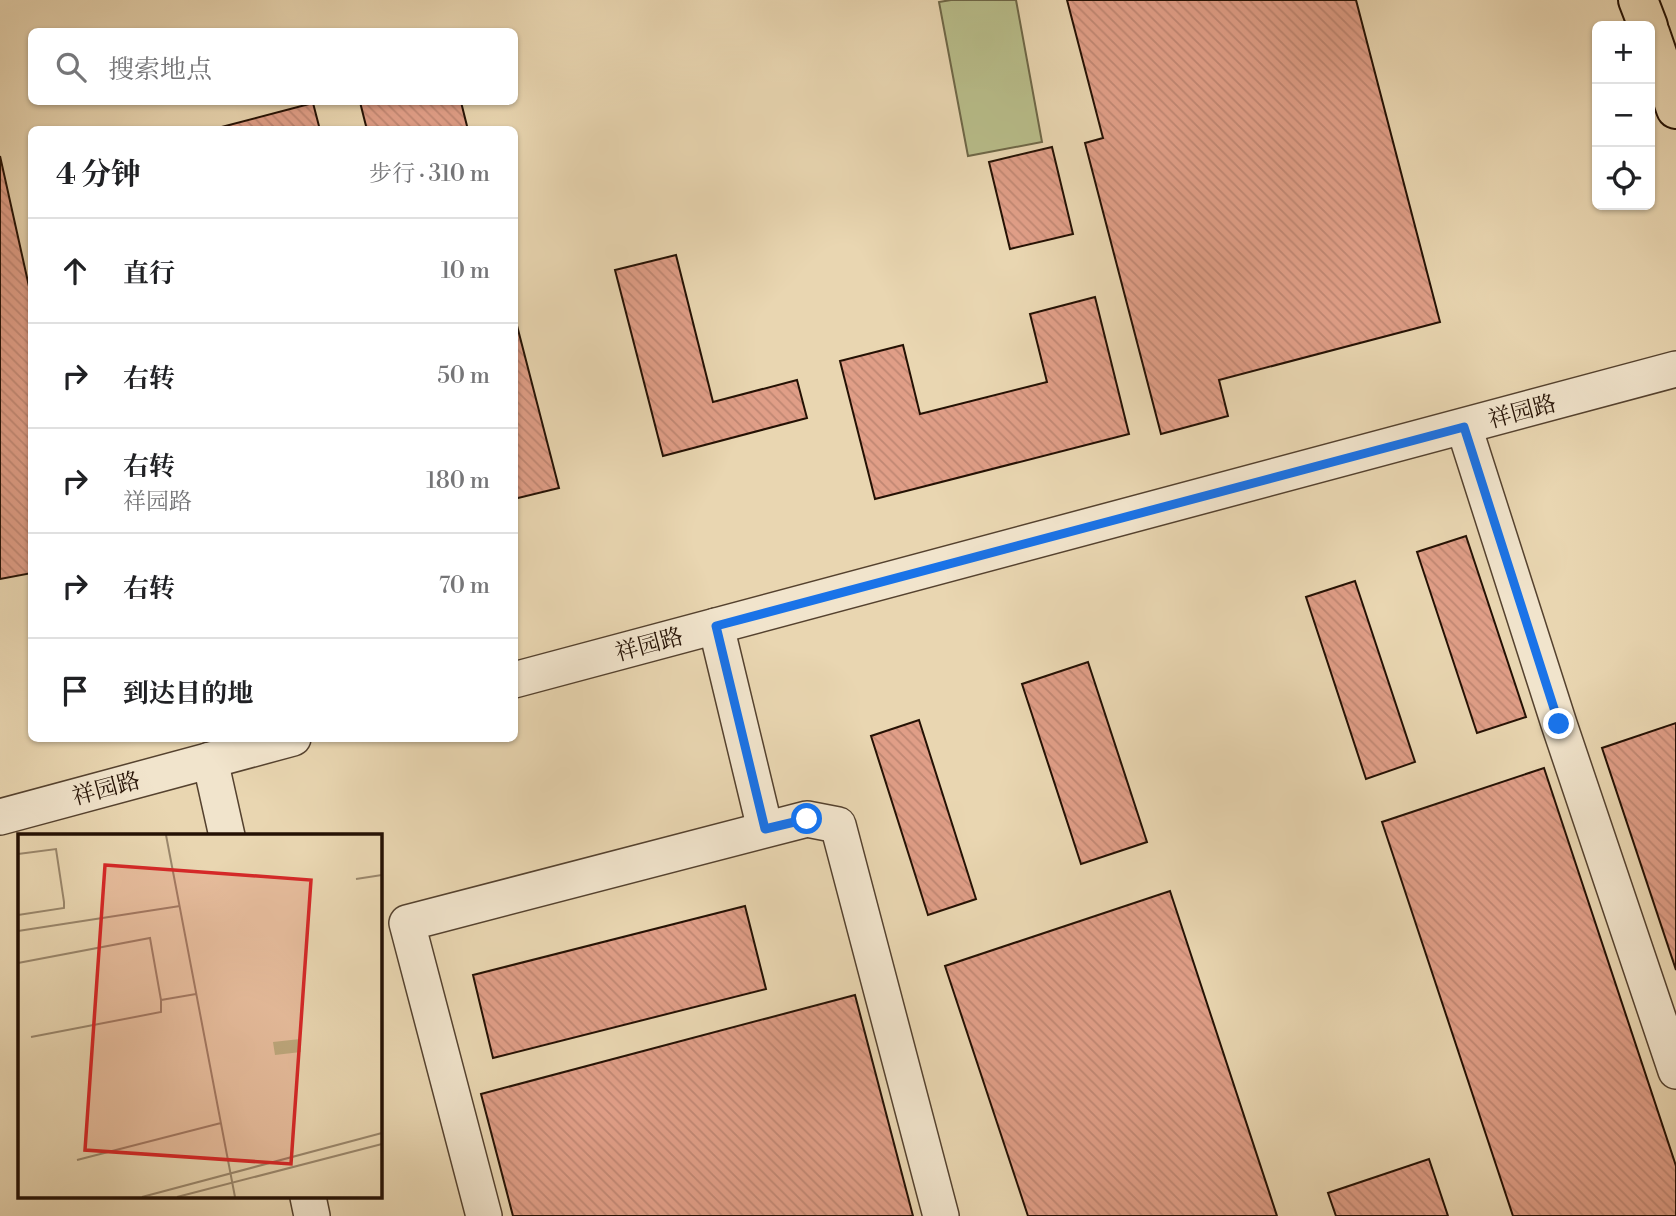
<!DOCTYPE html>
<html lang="zh">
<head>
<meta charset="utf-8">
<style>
  :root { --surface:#fff; --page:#f6f6f6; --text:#202124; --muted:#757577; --line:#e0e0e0 }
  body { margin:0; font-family:"Libre Bodoni","Noto Serif SC",serif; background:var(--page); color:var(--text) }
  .controls { position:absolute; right:21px; top:21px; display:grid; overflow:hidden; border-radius:10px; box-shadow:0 2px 5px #0004 }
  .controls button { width:63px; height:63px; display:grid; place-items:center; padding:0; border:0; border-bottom:2px solid var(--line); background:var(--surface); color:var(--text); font:35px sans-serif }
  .stop { position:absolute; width:21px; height:21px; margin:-16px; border:5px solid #1a73e8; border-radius:50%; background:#fff }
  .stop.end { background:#1a73e8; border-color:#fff; box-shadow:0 2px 7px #0008 }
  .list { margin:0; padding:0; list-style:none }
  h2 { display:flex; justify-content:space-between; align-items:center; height:91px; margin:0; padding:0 28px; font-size:30px }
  h2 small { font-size:23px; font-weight:400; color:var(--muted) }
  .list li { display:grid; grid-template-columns:46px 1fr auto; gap:21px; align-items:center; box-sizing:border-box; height:105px; padding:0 28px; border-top:2px solid var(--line) }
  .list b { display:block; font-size:26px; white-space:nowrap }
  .list p { margin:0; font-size:23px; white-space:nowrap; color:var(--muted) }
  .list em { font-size:23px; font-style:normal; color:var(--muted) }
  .icon { flex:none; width:38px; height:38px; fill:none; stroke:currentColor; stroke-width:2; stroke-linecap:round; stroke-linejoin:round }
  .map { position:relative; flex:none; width:1676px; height:1216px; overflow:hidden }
  .search { position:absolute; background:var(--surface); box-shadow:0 2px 5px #0004; left:28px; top:28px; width:490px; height:77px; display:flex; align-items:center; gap:18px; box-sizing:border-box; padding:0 24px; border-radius:10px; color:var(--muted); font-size:26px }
  .panel { position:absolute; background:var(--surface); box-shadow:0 2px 5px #0004; left:28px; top:126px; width:490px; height:616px; border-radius:10px }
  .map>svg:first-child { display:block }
</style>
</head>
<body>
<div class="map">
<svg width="1676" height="1216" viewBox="0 0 1676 1216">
  <defs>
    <pattern id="building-back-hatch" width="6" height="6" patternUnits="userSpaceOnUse" patternTransform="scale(1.75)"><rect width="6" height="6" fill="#e09e87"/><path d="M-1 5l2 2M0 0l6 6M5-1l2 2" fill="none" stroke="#c08773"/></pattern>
  </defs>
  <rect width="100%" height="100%" fill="#e9d6b1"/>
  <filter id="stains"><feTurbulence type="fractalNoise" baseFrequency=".00286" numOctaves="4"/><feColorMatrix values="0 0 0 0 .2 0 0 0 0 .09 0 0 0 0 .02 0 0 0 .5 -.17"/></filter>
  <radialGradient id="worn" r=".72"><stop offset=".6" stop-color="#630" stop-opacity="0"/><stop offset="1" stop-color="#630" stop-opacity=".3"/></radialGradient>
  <!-- grass -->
  <path fill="#b8bd8a" stroke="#6e6747" stroke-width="2" d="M951,0H1016L1042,142L968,156L939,2Z"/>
  <!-- building -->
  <g fill="url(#building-back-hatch)" stroke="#241104" stroke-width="2">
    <path d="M1067,0H1356L1440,322L1219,380L1228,416L1161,434L1085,143L1103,138Z"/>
    <path d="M360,102H461L468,130H367Z"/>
    <path d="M313,103L320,130H210Z"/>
    <path d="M1052,147L1073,234L1010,249L989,162Z"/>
    <path d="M0,156L32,300V573L0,579Z"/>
    <path d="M676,255L713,402L797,380L807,418L663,456L615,270Z"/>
    <path d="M1095,297L1129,434L875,499L840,361L903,345L920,414L1047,382L1030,314Z"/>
    <path d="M514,314L559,488L514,499Z"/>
    <path d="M1466,536L1526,717L1477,733L1417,552Z"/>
    <path d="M1355,581L1415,762L1366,779L1306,597Z"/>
    <path d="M1088,662L1147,842L1081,864L1022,684Z"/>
    <path d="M919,720L976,899L928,915L871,736Z"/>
    <path d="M1676,723V970L1602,748Z"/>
    <path d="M1544,768L1676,1166V1216H1513L1382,822Z"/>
    <path d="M1170,891L1277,1216H1028L945,966Z"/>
    <path d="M745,906L766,989L493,1058L473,975Z"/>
    <path d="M855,995L913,1216H513L481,1094Z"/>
    <path d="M1429,1159L1448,1216H1336L1328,1193Z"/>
  </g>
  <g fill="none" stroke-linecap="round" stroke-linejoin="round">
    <!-- minor casing -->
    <g stroke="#55422f" stroke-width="38">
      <g id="minor">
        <path d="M1464,427L1559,724L1676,1071"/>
        <path d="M716,626L765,829"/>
        <path d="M514,680L1676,369"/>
        <path d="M210,760L227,836"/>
        <path d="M0,817L293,738"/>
        <path d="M308,1197L312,1216"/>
        <path d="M484,1216L407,923L807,819L838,825L941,1216"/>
      </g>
    </g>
    <!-- highway casing -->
    <g stroke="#241104" stroke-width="42">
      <g id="highway">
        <path d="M1638,0L1648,26"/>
        <path d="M1650,33L1676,109"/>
      </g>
    </g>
    <!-- minor -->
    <use href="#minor" stroke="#f1e4cc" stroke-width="35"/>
    <!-- highway -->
    <use href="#highway" stroke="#e9d6b1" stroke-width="38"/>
  </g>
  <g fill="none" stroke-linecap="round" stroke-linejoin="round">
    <!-- route -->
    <path stroke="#1a73e8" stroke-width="9" d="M807,819L765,829L716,626L1464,427L1559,724"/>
  </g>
  <g text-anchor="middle" stroke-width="7" stroke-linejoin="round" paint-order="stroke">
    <!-- street labels -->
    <g font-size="23" fill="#241104" stroke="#f1e4cc">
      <text transform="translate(1522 411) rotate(-15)" y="8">祥园路</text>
      <text transform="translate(649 644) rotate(-15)" y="8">祥园路</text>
      <text transform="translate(106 788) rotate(-15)" y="8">祥园路</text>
    </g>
  </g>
  <!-- overview -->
  <g transform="translate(18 834)">
    <rect width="364" height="364" fill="#e9d6b1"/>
    <path d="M282,205L283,218L257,221L255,208Z" fill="#b8bd8a"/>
    <path fill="none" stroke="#9a876c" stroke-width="2" d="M148,1L217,363M0,20L38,15L46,68V74L0,81M338,45L364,41M0,97L162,72M0,129L132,104L143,166V178L13,203M143,166L178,160M59,326L203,289M124,363L364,299M159,363L364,310"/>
    <path fill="#d62828" fill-opacity="0.15" stroke="#d62828" stroke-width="3.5" d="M87,31L293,46L273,330L67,316Z"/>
    <rect width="364" height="364" fill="none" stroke="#241104" stroke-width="3.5"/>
  </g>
  <rect width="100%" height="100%" filter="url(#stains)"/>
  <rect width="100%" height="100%" fill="url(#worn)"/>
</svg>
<div class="controls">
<button>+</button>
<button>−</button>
<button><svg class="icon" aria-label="locate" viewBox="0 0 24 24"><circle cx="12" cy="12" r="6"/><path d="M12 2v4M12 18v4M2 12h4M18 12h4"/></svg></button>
</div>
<div class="stop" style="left:807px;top:819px"></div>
<div class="stop end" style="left:1559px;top:724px"></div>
<div class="search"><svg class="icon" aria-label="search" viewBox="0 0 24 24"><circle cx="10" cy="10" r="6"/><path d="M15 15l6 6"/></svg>搜索地点</div>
<section class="panel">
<h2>4 分钟<small>步行 · 310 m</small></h2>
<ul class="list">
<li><svg class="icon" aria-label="ahead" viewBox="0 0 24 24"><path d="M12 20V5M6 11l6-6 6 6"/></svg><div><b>直行</b></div><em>10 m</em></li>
<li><svg class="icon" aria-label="right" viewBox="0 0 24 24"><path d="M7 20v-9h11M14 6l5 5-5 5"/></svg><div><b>右转</b></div><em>50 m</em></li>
<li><svg class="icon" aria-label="right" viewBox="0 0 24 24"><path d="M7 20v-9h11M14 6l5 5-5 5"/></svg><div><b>右转</b><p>祥园路</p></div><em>180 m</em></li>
<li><svg class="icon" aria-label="right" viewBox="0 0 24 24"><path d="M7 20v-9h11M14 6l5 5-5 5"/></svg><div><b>右转</b></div><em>70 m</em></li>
<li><svg class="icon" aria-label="arrive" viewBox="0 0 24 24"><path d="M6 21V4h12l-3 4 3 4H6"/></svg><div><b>到达目的地</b></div></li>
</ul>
</section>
</div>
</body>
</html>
